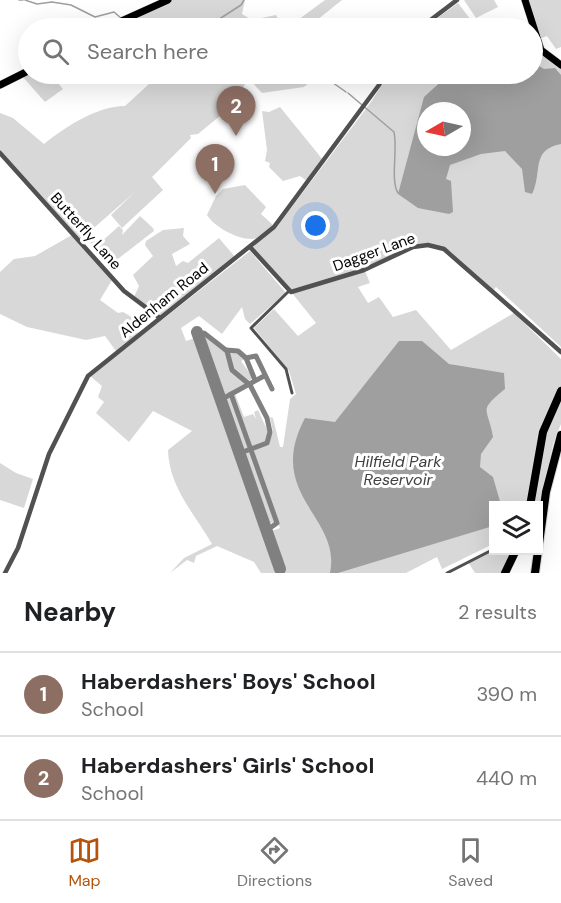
<!DOCTYPE html>
<html lang="en">
<head>
<meta charset="utf-8">
<style>
  :root { --surface:#fff; --page:#f6f6f6; --text:#202124; --muted:#757577; --line:#e0e0e0; --accent:#b45309 }
  body { margin:0; font-family:"DM Sans",sans-serif; background:var(--page); color:var(--text) }
  .controls { position:absolute; right:18px; bottom:18px; display:grid; overflow:hidden; border-radius:0px; box-shadow:0 6px 24px #0002 }
  .controls button { width:54px; height:54px; display:grid; place-items:center; padding:0; border:0; border-bottom:2px solid var(--line); background:var(--surface); color:var(--text); font:30px sans-serif }
  .compass { position:absolute; left:417px; top:102px; width:54px; height:54px; border-radius:50%; background:var(--surface); box-shadow:0 6px 24px #0002; rotate:261deg }
  .you { position:absolute; left:316px; top:226px; width:21px; height:21px; margin:-15px; border:4px solid #fff; border-radius:50%; background:#1a73e8; box-shadow:0 0 0 9px #1a73e833 }
  .badge { display:grid; place-items:center; width:39px; height:39px; border-radius:50%; background:var(--accent); color:#fff; font-size:20px; font-weight:700 }
  .pin { position:absolute; translate:-50% -50px; filter:drop-shadow(0 2px 3px #0008) }
  .pin::after { content:''; position:absolute; top:32px; width:21px; height:18px; background:inherit; clip-path:polygon(0 0,100% 0,50% 100%) }
  .list { margin:0; padding:0; list-style:none }
  h2 { display:flex; justify-content:space-between; align-items:center; height:78px; margin:0; padding:0 24px; font-size:26px }
  h2 small { font-size:20px; font-weight:400; color:var(--muted) }
  .list li { display:grid; grid-template-columns:39px 1fr auto; gap:18px; align-items:center; box-sizing:border-box; height:84px; padding:0 24px; border-top:2px solid var(--line) }
  .list b { display:block; font-size:22px; white-space:nowrap }
  .list p { margin:0; font-size:20px; white-space:nowrap; color:var(--muted) }
  .list em { font-size:20px; font-style:normal; color:var(--muted) }
  .icon { flex:none; width:33px; height:33px; fill:none; stroke:currentColor; stroke-width:2; stroke-linecap:round; stroke-linejoin:round }
  .map { position:relative; flex:none; width:561px; height:573px; overflow:hidden }
  .search { position:absolute; background:var(--surface); box-shadow:0 6px 24px #0002; left:18px; right:18px; top:18px; height:66px; display:flex; align-items:center; gap:15px; box-sizing:border-box; padding:0 21px; border-radius:33px; color:var(--muted); font-size:22px }
  .sheet { height:246px; background:var(--surface) }
  nav { display:flex; justify-content:space-around; align-items:center; box-sizing:border-box; height:84px; border-top:2px solid var(--line); background:var(--surface); font-size:16px; color:var(--muted) }
  nav a { display:grid; justify-items:center; gap:3px }
  nav .on { color:var(--accent) }
  .map>svg:first-child { display:block }
</style>
</head>
<body>
<div class="map">
<svg width="561" height="573" viewBox="0 0 561 573">
  <rect width="100%" height="100%" fill="#fff"/>
  <!-- green -->
  <g fill="#d8d8d8" fill-rule="evenodd">
    <path d="M172,0H245L242,14L252,20L276,15L283,28H203L201,24H179L170,28H109Z"/>
    <path d="M325,0H342L307,28H287Z"/>
    <path d="M464,0H494L498,7L476,18Z"/>
    <path d="M528,0H561V47L556,49L547,36L539,39Z"/>
    <path d="M458,3L477,28H424Z"/>
    <path d="M537,48L561,68V347L496,287L494,290L450,251L443,247L418,245L368,268L290,290L252,248L276,228L371,102L389,74H532L533,49ZM426,111H462V147H426Z"/>
    <path d="M28,74H50L63,89L45,102L22,76Z"/>
    <path d="M160,74H251L254,77L264,74H316V77L304,87L262,93L248,78L235,104L240,111L228,122L221,115L198,134L190,135L191,138L152,177L163,190L122,228L111,215L135,192L80,240L0,151V113L13,118L44,144C65,127 97,106 125,106Z"/>
    <path d="M280,107L323,160L307,181L300,176L283,181L269,167L270,163L265,161L267,150L262,111L269,112Z"/>
    <path d="M245,185L266,207L261,214L274,226C269,230 264,236 258,238C243,243 215,228 207,215L216,196L223,189Z"/>
    <path d="M140,216L153,228L154,231L110,265L89,241L88,236L92,233L101,242L119,226L123,230L122,235Z"/>
    <path d="M184,228L183,236L190,244L172,254L176,266L183,261L188,263L219,238L235,257L160,316L134,297L139,286L133,275L153,256L145,245L146,241L163,230Z"/>
    <path d="M72,235L112,280L100,300L118,313L123,312L137,320L135,323L139,327L135,330L138,333L116,351L105,336L86,340L27,327L0,314V272L14,259L35,256Z"/>
    <path d="M250,251L286,293L250,324L245,319L242,307L222,334L199,316L181,328L186,341L195,338L276,571L284,568L271,531L280,528L277,521L269,524L226,400L235,394L244,417L253,414L256,419L254,412L258,410L269,434L267,442L273,432L270,417L273,418L280,447H283L290,399L296,394L289,371L254,328L274,309L298,336L316,323L292,293L365,271L370,283L358,287L368,303L379,297L393,317L416,310L451,350L514,313L561,359V388L533,465L528,505L494,506L493,548L491,545L442,569L437,557L406,573H261L254,562L217,546L196,556L194,563L187,560L170,573L184,558L212,544C194,513 169,487 168,450L192,431L153,411L129,442L96,413L104,402L98,397L102,386L90,376Z"/>
    <path d="M204,334L226,352L232,371L245,384L226,395L223,394Z"/>
    <path d="M235,351L245,359L241,361L253,378L247,382L233,370L229,352Z"/>
    <path d="M561,393V424L553,444L539,514L538,506H532L538,455Z"/>
    <path d="M0,463L16,473L33,479L24,508L0,500Z"/>
    <path d="M494,550L515,551L504,573H475L468,562Z"/>
  </g>
  <!-- water -->
  <g fill="#9f9f9f" fill-rule="evenodd">
    <path d="M534,63L544,69L555,68L561,75V144C530,150 543,172 532,194L525,192L522,169L505,151L481,154L450,165L446,179L451,181L453,212L449,214L418,208L398,194L424,97L446,77L484,82L485,78L494,79L510,74H532ZM426,111H462V147H426Z"/>
    <path d="M399,341H422L449,364L504,373L505,389C477,412 488,407 493,437L481,454L480,467L493,477L501,505L494,506L493,526L338,573H330C342,517 264,495 305,418L335,422Z"/>
  </g>
  <g fill="none" stroke-linecap="round" stroke-linejoin="round">
    <!-- stream -->
    <g stroke="#9f9f9f" stroke-width="1.5">
      <path d="M19,0H23"/>
      <path d="M25,0L37,4L52,2L71,5L95,17L114,12L122,19"/>
      <path d="M125,23L126,26L167,28L178,22L195,20L207,28"/>
      <path d="M207,27L241,5L244,0"/>
      <path d="M313,74L319,81L329,80L346,92"/>
      <path d="M348,93L394,132C398,150 390,180 398,193"/>
    </g>
    <!-- taxiway -->
    <g stroke="#808080" stroke-width="5">
      <path d="M199,337L204,333L227,351L232,370L250,385L267,418L270,432L267,443L240,453"/>
      <path d="M226,350L238,351L246,358L256,356L272,389"/>
      <path d="M246,358L255,380"/>
      <path d="M231,394L277,523L270,528L265,526"/>
      <path d="M219,396L224,398L264,376"/>
    </g>
    <!-- runway -->
    <path stroke="#808080" stroke-width="12" d="M197,332L280,569"/>
    <!-- primary casing -->
    <g stroke="#dbdbdb" stroke-width="8">
      <g id="primary">
        <path d="M525,0L541,50L561,65"/>
        <path d="M106,28L168,0"/>
        <path d="M0,85L28,71"/>
      </g>
    </g>
    <!-- trunk casing -->
    <g stroke="#dbdbdb" stroke-width="9">
      <g id="trunk">
        <path d="M530,506L543,432L561,391"/>
        <path d="M505,573L516,550"/>
      </g>
    </g>
    <!-- motorway casing -->
    <g stroke="#dbdbdb" stroke-width="10">
      <path id="motorway" d="M535,573L546,492L561,435"/>
    </g>
    <!-- minor -->
    <g stroke="#515151" stroke-width="3">
      <path d="M289,291L251,328L286,369L292,393"/>
      <path d="M447,573L494,549"/>
    </g>
    <!-- tertiary -->
    <g stroke="#515151" stroke-width="4.5">
      <path d="M420,28L457,0"/>
      <path d="M0,153L124,291L160,318"/>
      <path d="M250,247L291,292L364,270L413,247L428,245L444,249L561,352"/>
      <path d="M5,573L18,548L49,454L88,376L274,227L379,85L385,74"/>
    </g>
    <!-- primary -->
    <use href="#primary" stroke="#000" stroke-width="7"/>
    <!-- trunk -->
    <use href="#trunk" stroke="#000" stroke-width="8"/>
    <!-- motorway -->
    <use href="#motorway" stroke="#000" stroke-width="8"/>
  </g>
  <g text-anchor="middle" stroke-width="6" stroke-linejoin="round" paint-order="stroke">
    <!-- street labels -->
    <g font-size="15" fill="#000" stroke="#fff">
      <text transform="translate(86 231) rotate(48)" y="5">Butterfly Lane</text>
      <text transform="translate(374 252) rotate(-20)" y="5">Dagger Lane</text>
      <text transform="translate(164 300) rotate(-39)" y="5">Aldenham Road</text>
    </g>
    <!-- water labels -->
    <g font-size="16" font-style="italic" fill="#404040" stroke="#fff">
      <text x="398" y="467">Hilfield Park<tspan x="398" dy="18">Reservoir</tspan></text>
    </g>
  </g>
</svg>
<div class="controls">
<button><svg class="icon" aria-label="layers" viewBox="0 0 24 24"><path d="M12 4l9 5-9 5-9-5zM3 14l9 5 9-5"/></svg></button>
</div>
<svg class="compass" viewBox="-18 -18 36 36"><path d="M0-13l5 13h-10z" fill="#e53935"/><path d="M0 13l5-13h-10z" fill="#757577"/></svg>
<div class="you"></div>
<div class="pin badge" style="left:215px;top:194px;background:#8d6e63">1</div>
<div class="pin badge" style="left:236px;top:136px;background:#8d6e63">2</div>
<div class="search"><svg class="icon" aria-label="search" viewBox="0 0 24 24"><circle cx="10" cy="10" r="6"/><path d="M15 15l6 6"/></svg>Search here</div>
</div>
<section class="sheet">
<h2>Nearby<small>2 results</small></h2>
<ul class="list">
<li><span class="badge" style="background:#8d6e63">1</span><div><b>Haberdashers' Boys' School</b><p>School</p></div><em>390 m</em></li>
<li><span class="badge" style="background:#8d6e63">2</span><div><b>Haberdashers' Girls' School</b><p>School</p></div><em>440 m</em></li>
</ul>
</section>
<nav>
<a class="on"><svg class="icon" aria-label="map" viewBox="0 0 24 24"><path d="M3 6l6-2 6 2 6-2v14l-6 2-6-2-6 2zM9 4v14M15 6v14"/></svg>Map</a>
<a><svg class="icon" aria-label="directions" viewBox="0 0 24 24"><path d="M12 3l9 9-9 9-9-9zM9 14v-3h6M13 9l2 2-2 2"/></svg>Directions</a>
<a><svg class="icon" aria-label="saved" viewBox="0 0 24 24"><path d="M7 4h10v16l-5-4-5 4z"/></svg>Saved</a>
</nav>
</body>
</html>
